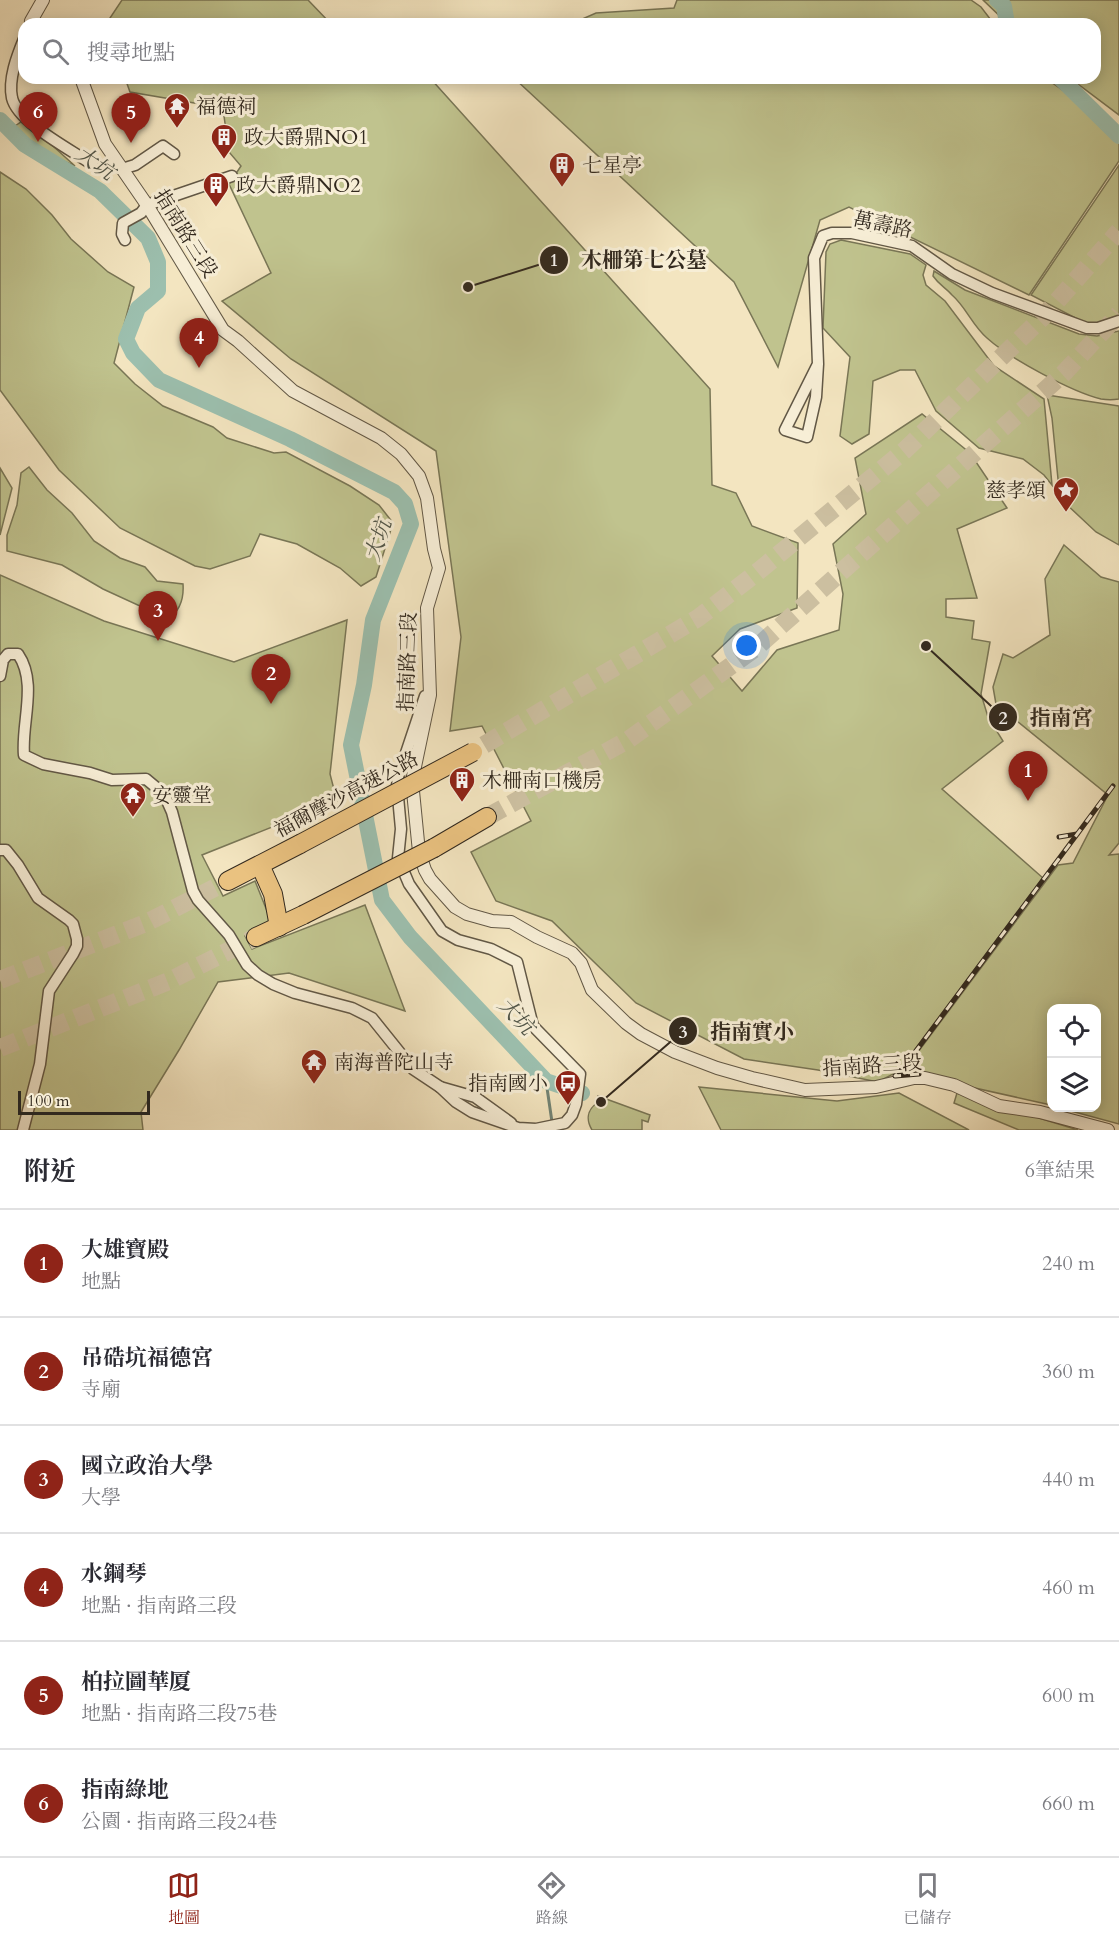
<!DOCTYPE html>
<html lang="zh-TW">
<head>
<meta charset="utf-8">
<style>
  :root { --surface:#fff; --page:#f7f7f7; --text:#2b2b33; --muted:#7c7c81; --line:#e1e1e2; --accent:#8f2418 }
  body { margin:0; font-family:Cardo,"Noto Serif TC",serif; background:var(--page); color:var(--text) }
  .controls { position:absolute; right:18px; bottom:18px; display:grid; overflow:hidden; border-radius:12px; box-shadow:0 3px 15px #0003 }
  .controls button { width:54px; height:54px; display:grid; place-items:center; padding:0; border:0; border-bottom:2px solid var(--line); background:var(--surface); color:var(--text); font:30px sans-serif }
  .scale { position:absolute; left:18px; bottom:15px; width:132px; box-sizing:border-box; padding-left:6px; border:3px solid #32291e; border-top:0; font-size:16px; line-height:21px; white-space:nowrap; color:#32291e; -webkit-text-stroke:4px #f7eed6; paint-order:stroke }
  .you { position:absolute; left:747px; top:646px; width:21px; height:21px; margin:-15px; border:4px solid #fff; border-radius:50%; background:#1a73e8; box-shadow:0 0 0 9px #1a73e833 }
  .badge { display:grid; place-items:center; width:39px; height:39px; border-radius:50%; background:var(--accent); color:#fff; font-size:20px; font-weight:700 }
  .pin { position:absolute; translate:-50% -50px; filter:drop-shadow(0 2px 3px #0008) }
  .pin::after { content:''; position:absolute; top:32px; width:21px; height:18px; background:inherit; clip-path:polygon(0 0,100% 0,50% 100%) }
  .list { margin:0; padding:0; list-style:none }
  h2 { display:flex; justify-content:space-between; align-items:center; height:78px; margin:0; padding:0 24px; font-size:26px }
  h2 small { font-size:20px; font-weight:400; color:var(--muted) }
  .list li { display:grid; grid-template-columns:39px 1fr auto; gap:18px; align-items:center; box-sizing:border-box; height:108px; padding:0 24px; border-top:2px solid var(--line) }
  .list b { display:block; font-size:22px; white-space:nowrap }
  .list p { margin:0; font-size:20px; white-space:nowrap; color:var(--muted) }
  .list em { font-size:20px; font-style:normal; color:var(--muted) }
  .icon { flex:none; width:33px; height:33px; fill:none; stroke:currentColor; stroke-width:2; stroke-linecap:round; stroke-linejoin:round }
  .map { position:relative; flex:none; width:1119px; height:1130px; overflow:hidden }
  .search { position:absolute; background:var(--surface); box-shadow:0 3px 15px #0003; left:18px; right:18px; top:18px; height:66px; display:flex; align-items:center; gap:15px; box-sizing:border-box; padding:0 21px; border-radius:18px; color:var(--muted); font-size:22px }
  .sheet { height:726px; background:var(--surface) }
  nav { display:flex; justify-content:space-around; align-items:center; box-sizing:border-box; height:84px; border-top:2px solid var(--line); background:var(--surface); font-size:16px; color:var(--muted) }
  nav a { display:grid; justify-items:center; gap:3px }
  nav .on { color:var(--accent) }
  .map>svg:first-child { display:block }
</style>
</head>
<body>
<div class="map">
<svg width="1119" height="1130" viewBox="0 0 1119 1130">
  <rect width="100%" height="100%" fill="#f3e5c0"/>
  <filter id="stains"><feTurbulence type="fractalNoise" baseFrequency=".00333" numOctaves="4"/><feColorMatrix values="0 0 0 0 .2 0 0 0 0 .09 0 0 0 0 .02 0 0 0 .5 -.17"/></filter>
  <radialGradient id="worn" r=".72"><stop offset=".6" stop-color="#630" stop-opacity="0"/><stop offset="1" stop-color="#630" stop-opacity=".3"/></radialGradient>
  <!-- green -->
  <g fill="#c0c38e" stroke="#797656" stroke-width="1.5">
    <path d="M122,0H308L331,24H106Z"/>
    <path d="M677,0H971L981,7L994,24H571L596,13L674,8Z"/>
    <path d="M983,0H1119V115L1070,78H1095V24H1008Z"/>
    <path d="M125,78H430L710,389L712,485L736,493L752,526L798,543L797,608L740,629L712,656L742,691L777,650L839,630L843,594L833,544L866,514L855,458L922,414L970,453L1007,508L957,529L977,598L946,599V617L974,621L972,639L990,642L981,694L988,717L1003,741L942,789L1043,878L899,1071L878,1082L818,1070L744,1059L636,1003L552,921L496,901L471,852L531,821L482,726L450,731L461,637L436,451L291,359L222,301L271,273L229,184L241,166L229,152L224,116L206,105L130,92Z"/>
    <path d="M514,78H1045L1119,129V161L1029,295L849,207L820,220L778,367L734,282Z"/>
    <path d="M21,122L54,147L75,166C51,156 31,146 12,128Z"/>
    <path d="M1119,165V319L1089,325L1031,295Z"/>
    <path d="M0,172L26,189L52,215L71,239L108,272L134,287L114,363L135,384L163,406L213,427L227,438L274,453L286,452L350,486L379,505L393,523L376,577L361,586L340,568L297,544L260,534L250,556L210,569L195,566L120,528L59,470L0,390Z"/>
    <path d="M841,240L910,254L926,265L923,275L926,285L945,301L994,366L1044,399L1052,485L1044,475L1023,459L979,448L936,411L915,370H900L873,381L869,434L852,444L840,436L850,357L823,328L826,252L830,244Z"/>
    <path d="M934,271L965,290L1079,334L1097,336L1119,331V399C1113,400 1107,400 1101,399C1072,392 1009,358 987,338C972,325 966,307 952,295C945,287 940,286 933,276Z"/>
    <path d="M1047,395L1119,406V545L1096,532L1064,502L1059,489L1052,418Z"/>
    <path d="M29,467L47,490L72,513L94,541L120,558L145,567L157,581L183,584C184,598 180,611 168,619L103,589L62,565L7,551V535L17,505L21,473Z"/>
    <path d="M0,468L12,488L0,535Z"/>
    <path d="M1064,545L1101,577L1119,582V843L1109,855L1119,854V1124L1060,1108H1096V1008H1052L1051,1105L903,1072L1058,865L1073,863L1108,795L996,704L993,687L1003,654L1013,658L1050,635L1045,579Z"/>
    <path d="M0,575L104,621L234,662L347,620L330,774L337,801L202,855L223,896L255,881L271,921L245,936L252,949L365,905L405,1011L289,973L218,982L179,1050L141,1112L143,1130H0Z"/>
    <path d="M699,1087L837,1101L899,1093L969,1130H721Z"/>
    <path d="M957,1093L1078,1130H1019L954,1103Z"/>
    <path d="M598,1096L650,1115L648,1122L642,1120V1130H592C586,1120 587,1110 597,1103L596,1102Z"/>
  </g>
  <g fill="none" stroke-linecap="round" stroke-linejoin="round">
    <!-- stream -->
    <path stroke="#728374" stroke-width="3" d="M546,1081L552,1122"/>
    <!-- river -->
    <g stroke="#9cbfae" stroke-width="16">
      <path d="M997,0L1004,6L1007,24"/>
      <path d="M1060,78L1119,136"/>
      <path d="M0,120L25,145L100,191L148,238L158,262V291L138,308L126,339L133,353L159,380L290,439L394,492L405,504L411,524L373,620L364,685L351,745L382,900L410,937L546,1081L582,1093"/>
    </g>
    <!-- motorway-tunnel -->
    <g stroke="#ccbfa0" stroke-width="18" stroke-dasharray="18 9" stroke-linecap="butt">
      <path d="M484,745L698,618L755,574L904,451L1043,317L1119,231"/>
      <path d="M487,817L628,740L757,647L1063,374L1119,314"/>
      <path d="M0,980L146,923L228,881"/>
      <path d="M0,1048L169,981L256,937"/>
    </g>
    <!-- minor casing -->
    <g stroke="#625846" stroke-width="13">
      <g id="minor">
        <path d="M24,39C17,56 8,79 12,98C18,123 72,150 93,165"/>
        <path d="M122,169L135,165L163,146L174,154"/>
        <path d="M125,240L122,234L123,223L141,213L147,205L232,176"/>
        <path d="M818,364L785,430L807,437L816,397L818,364L814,258L823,236L832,233H852L912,246L952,274L992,293L1087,328H1098L1119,321"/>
        <path d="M0,676L3,660L8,654H18C38,683 21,723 24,755L43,764L90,773L112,780L146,779L164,794L172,812L193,891L198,900L229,935L247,965L258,975L273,984L295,993L352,1008L372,1018L413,1069L440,1087L456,1102L472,1112L518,1128L536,1129L565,1123L572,1115L576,1104L580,1074L533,1026L517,962L491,949L458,940L442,931L409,884L398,858L401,829L397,786L398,777L425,696"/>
        <path d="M0,850H6L18,865L38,898L69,920L73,924L77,939V946L73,954L49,991L40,1064L23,1130"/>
        <path d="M440,1087L475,1097L511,1123"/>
      </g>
    </g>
    <!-- tertiary casing -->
    <g stroke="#625846" stroke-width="14">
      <g id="tertiary">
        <path d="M34,24L31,21L43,0"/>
        <path d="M81,78L105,144L147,205L223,330L238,341L293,391L381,438L401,454L419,476L427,498L434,549L439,568L427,608L430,695L412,781L419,852L425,870L430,879L455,907L467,914L492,921L511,922L537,937L572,953L581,963L592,990L626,1023L641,1034L675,1052L717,1068L752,1078L805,1090L876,1087L914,1078H925L954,1085L999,1106L1040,1112L1108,1130"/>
      </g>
    </g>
    <!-- motorway casing -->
    <g stroke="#32291e" stroke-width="20">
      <g id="motorway">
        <path d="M434,848L487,817"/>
        <path d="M260,865L273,894L279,927"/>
        <path d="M228,881L300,844"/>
        <path d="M256,937L303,915"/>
      </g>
    </g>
    <!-- minor -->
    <use href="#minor" stroke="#f7eed6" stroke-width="10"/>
    <!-- tertiary -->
    <use href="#tertiary" stroke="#f7eed6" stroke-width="12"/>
    <!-- motorway -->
    <use href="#motorway" stroke="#eac280" stroke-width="18"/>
    <!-- rail casing -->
    <g stroke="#32291e" stroke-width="5">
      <g id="rail">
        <path d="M1059,837L1077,834"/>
        <path d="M919,1074L895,1076L901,1071L1113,786"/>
      </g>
    </g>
    <!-- rail -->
    <use href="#rail" stroke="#f7eed6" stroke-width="3" stroke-dasharray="9" stroke-linecap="butt"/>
    <!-- motorway-bridge casing -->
    <g stroke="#32291e" stroke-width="20" stroke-linecap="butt">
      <g id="motorway-bridge">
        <path d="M300,844L473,752"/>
        <path d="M303,915L434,848"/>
      </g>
    </g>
    <!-- motorway-bridge -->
    <use href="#motorway-bridge" stroke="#eac280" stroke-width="18"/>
  </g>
  <!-- icons -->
  <defs>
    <g id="temple-pin" transform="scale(1.35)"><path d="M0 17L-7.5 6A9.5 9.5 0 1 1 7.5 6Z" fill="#8f2418" stroke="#f7eed6"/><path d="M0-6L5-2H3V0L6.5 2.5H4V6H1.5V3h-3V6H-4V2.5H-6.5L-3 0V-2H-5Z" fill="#fff"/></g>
    <g id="building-pin" transform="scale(1.35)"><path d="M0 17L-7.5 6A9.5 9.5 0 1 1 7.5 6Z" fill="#8f2418" stroke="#f7eed6"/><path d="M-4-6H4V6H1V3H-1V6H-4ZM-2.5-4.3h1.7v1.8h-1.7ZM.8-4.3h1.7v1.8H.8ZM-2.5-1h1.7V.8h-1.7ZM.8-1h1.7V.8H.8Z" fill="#fff"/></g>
    <g id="sight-pin" transform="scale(1.35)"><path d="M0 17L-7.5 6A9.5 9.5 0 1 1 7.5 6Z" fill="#8f2418" stroke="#f7eed6"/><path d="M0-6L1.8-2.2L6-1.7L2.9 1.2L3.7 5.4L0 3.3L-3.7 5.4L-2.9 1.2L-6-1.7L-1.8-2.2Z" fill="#fff"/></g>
    <g id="bus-pin" transform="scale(1.35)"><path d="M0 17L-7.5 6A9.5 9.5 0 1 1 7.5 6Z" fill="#8f2418" stroke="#f7eed6"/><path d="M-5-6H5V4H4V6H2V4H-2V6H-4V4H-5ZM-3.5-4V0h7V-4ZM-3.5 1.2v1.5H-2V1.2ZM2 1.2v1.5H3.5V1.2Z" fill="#fff"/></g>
  </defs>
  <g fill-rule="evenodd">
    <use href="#temple-pin" x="177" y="106"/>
    <use href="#building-pin" x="224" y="137"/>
    <use href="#building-pin" x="562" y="165"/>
    <use href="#building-pin" x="216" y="185"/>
    <use href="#sight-pin" x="1066" y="490"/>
    <use href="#building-pin" x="462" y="780"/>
    <use href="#temple-pin" x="133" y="795"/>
    <use href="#temple-pin" x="314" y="1062"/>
    <use href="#bus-pin" x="568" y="1083"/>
  </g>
  <g text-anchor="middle" stroke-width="6" stroke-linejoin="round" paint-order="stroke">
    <!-- poi labels -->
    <g font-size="20" fill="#32291e" stroke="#f7eed6" text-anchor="start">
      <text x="196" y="113">福德祠</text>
      <text x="244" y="144">政大爵鼎NO1</text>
      <text x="582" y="172">七星亭</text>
      <text x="236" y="192">政大爵鼎NO2</text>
      <text x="1046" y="497" text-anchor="end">慈孝頌</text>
      <text x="482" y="787">木柵南口機房</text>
      <text x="152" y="802">安靈堂</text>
      <text x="334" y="1069">南海普陀山寺</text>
      <text x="548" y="1090" text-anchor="end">指南國小</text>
    </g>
    <!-- street labels -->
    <g font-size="20" fill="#32291e" stroke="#f7eed6">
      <text transform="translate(883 224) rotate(12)" y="7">萬壽路</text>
      <text transform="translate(186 233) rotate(58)" y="7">指南路三段</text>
      <text transform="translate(407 662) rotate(-88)" y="7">指南路三段</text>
      <text transform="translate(346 794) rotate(-28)" y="7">福爾摩沙高速公路</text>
      <text transform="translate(872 1065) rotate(-4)" y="7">指南路三段</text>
    </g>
    <!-- water labels -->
    <g font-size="21" font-style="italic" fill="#525649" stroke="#f7eed6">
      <text transform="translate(95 163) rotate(34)" y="7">大坑</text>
      <text transform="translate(378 540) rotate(-72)" y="7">大坑</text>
      <text transform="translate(516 1016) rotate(46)" y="7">大坑</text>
    </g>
  </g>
  <!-- callouts -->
  <path fill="none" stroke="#32291e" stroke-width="2" d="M468 287L554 260M926 646L1003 717M601 1102L683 1031"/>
  <g fill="#32291e" stroke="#f7eed6" stroke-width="2">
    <circle cx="468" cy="287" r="6"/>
    <circle cx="926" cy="646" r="6"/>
    <circle cx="601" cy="1102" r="6"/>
    <circle cx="554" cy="260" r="15"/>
    <circle cx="1003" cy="717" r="15"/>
    <circle cx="683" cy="1031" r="15"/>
  </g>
  <g font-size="18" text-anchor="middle" font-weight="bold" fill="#fff">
    <text x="554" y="266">1</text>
    <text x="1003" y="724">2</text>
    <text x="683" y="1038">3</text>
  </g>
  <g font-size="21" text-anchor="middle" font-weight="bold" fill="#32291e" stroke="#f7eed6" stroke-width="6" stroke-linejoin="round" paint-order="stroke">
    <text x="644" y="267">木柵第七公墓</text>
    <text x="1061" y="725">指南宮</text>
    <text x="752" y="1039">指南實小</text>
  </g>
  <rect width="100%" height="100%" filter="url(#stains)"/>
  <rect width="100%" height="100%" fill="url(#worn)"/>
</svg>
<div class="controls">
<button><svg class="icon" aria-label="locate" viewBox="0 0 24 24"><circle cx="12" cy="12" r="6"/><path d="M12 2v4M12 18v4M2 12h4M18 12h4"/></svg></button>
<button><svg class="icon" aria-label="layers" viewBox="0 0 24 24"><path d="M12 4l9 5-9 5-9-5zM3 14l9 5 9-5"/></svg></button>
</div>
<div class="scale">100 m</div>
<div class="you"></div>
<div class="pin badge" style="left:1028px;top:801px">1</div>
<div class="pin badge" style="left:271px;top:704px">2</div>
<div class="pin badge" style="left:158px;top:641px">3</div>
<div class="pin badge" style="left:199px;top:368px">4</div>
<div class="pin badge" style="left:131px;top:143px">5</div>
<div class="pin badge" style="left:38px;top:142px">6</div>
<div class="search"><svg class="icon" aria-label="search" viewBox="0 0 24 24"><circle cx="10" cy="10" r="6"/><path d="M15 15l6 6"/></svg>搜尋地點</div>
</div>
<section class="sheet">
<h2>附近<small>6筆結果</small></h2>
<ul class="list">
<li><span class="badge">1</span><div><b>大雄寶殿</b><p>地點</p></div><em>240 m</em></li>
<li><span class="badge">2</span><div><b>吊硞坑福德宮</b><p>寺廟</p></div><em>360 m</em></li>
<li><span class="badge">3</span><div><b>國立政治大學</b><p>大學</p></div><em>440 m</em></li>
<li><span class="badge">4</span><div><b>水鋼琴</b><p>地點 · 指南路三段</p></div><em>460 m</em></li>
<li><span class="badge">5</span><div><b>柏拉圖華厦</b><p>地點 · 指南路三段75巷</p></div><em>600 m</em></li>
<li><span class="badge">6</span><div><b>指南綠地</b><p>公園 · 指南路三段24巷</p></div><em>660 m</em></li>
</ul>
</section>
<nav>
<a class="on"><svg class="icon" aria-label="map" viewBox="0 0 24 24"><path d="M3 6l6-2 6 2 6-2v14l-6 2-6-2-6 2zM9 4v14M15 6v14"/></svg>地圖</a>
<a><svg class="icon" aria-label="directions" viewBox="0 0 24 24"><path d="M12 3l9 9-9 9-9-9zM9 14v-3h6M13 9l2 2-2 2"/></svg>路線</a>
<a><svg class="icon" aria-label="saved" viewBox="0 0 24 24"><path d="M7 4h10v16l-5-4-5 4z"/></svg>已儲存</a>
</nav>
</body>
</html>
